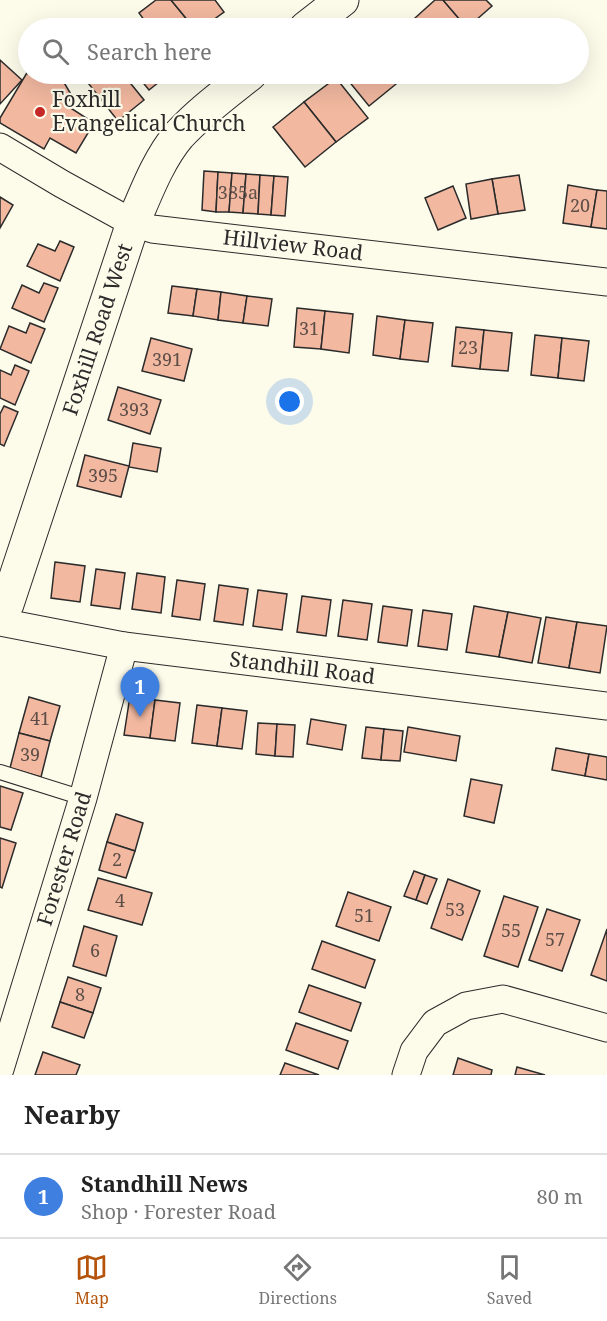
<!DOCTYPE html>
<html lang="en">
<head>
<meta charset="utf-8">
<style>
  :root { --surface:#fff; --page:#f2f2f2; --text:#222; --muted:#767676; --line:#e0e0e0; --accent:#b45309 }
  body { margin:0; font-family:"Noto Serif",serif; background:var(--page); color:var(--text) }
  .you { position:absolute; left:290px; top:402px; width:21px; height:21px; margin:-15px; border:4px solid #fff; border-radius:50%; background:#1a73e8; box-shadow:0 0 0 9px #1a73e833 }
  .badge { display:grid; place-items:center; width:39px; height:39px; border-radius:50%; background:var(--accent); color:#fff; font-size:20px; font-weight:700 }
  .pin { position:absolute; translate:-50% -50px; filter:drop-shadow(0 2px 3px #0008) }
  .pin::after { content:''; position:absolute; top:32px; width:21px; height:18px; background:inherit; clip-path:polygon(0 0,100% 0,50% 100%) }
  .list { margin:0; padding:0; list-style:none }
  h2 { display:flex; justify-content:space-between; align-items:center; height:78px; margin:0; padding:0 24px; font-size:26px }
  h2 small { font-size:20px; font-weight:400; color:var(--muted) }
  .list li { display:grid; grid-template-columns:39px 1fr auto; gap:18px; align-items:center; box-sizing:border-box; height:84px; padding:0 24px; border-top:2px solid var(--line) }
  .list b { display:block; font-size:22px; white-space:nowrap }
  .list p { margin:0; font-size:20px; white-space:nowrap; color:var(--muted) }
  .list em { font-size:20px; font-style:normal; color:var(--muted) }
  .icon { flex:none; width:33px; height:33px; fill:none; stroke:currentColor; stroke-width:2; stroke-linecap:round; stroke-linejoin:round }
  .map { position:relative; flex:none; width:607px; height:1075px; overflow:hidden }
  .search { position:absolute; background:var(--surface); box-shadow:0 6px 24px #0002; left:18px; right:18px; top:18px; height:66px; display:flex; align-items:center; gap:15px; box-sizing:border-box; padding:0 21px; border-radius:33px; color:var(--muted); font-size:22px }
  .sheet { height:162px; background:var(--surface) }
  nav { display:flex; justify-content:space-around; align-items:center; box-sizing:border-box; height:84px; border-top:2px solid var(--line); background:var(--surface); font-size:16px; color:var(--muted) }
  nav a { display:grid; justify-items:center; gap:3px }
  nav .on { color:var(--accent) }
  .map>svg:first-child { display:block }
</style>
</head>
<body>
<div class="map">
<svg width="607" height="1075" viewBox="0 0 607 1075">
  <rect width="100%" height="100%" fill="#fdfbea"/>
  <!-- building -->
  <g fill="#f2b8a0" stroke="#2b2b2b" stroke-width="1.5">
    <path d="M156,0H171L194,28H150L139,13Z"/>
    <path d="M171,0H215L224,12L202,28H194Z"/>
    <path d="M435,0H443L467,28H424L415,18Z"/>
    <path d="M443,0H486L492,6L467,28Z"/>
    <path d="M406,19L413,28H394Z"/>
    <path d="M0,60L22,80L0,104Z"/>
    <path d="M28,71V74H59L72,96L66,105L94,123L76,153L50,138L44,149L0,123V118Z"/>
    <path d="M81,74H123L144,100L118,121Z"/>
    <path d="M136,74H169L149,90Z"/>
    <path d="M343,74H396L401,80L369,106Z"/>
    <path d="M336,78L368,118L336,142L304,102Z"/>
    <path d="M304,102L336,142L305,167L273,127Z"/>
    <path d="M204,171L218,172L216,212L202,210Z"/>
    <path d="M218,172L232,173L229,212H216Z"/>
    <path d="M232,173L246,174L243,213L229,212Z"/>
    <path d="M246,174L260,175L258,214L243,213Z"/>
    <path d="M260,175L274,176L271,215L258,214Z"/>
    <path d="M519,175L525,210L498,214L492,179Z"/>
    <path d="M274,176L288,177L285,216L271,215Z"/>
    <path d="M492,179L498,214L471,219L466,184Z"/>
    <path d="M568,185L597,190L591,227L563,223Z"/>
    <path d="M453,186L466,218L438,230L425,198Z"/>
    <path d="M597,190L607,191V229L591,227Z"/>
    <path d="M0,197L13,205L0,228Z"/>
    <path d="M60,241L74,247L60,281L27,266L38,244L55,251Z"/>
    <path d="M44,283L58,288L44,322L12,308L22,285L39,293Z"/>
    <path d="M172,286L197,289L193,316L168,313Z"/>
    <path d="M197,289L221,292L218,320L193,316Z"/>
    <path d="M221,292L247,296L243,323L218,320Z"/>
    <path d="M247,296L272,299L268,326L243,323Z"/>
    <path d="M297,308L325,311L321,349L294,347Z"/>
    <path d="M325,311L353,314L349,353L321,349Z"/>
    <path d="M377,316L405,320L400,359L373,355Z"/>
    <path d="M405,320L433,323L428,362L400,359Z"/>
    <path d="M30,323L45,329L31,363L0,349L9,326L26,333Z"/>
    <path d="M456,327L484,330L480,369L452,366Z"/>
    <path d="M484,330L512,333L508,371L480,369Z"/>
    <path d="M535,335L562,338L558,378L531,375Z"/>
    <path d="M151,338L192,349L184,381L142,371Z"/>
    <path d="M562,338L589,341L584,381L558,378Z"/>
    <path d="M15,365L29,371L15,405L0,398V370L11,375Z"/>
    <path d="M118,387L161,400L150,434L108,420Z"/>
    <path d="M4,406L18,412L4,446L0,444V414Z"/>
    <path d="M133,443L161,448L157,472L129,467Z"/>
    <path d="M85,455L129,466L121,497L77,486Z"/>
    <path d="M55,562L85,566L80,602L51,598Z"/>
    <path d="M96,569L125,573L120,609L91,605Z"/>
    <path d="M137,573L165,577L161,613L132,609Z"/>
    <path d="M177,580L205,584L200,620L172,616Z"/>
    <path d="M219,585L248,589L243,625L214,621Z"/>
    <path d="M258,590L287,594L282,630L253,626Z"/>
    <path d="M302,596L331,600L326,636L297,632Z"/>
    <path d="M343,600L372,604L367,640L338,636Z"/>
    <path d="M383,606L412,610L407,646L378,642Z"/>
    <path d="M474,606L508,612L499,657L466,652Z"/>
    <path d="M423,610L452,614L447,650L418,646Z"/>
    <path d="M508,612L541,618L532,663L499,657Z"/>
    <path d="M546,617L577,622L569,668L538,663Z"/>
    <path d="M577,622L607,626L600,673L569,668Z"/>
    <path d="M130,696L155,700L150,738L124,735Z"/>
    <path d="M29,697L60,706L50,741L19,733Z"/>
    <path d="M155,700L180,703L175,741L150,738Z"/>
    <path d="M197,705L222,708L217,746L192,743Z"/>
    <path d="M222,708L247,711L242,749L217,746Z"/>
    <path d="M311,719L346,725L342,750L307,744Z"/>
    <path d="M258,723L277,724L275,756L256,754Z"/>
    <path d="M277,724L295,725L293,757L275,756Z"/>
    <path d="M366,727L384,729L381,760L362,758Z"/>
    <path d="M408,727L460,736L456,761L404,752Z"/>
    <path d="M384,729L403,731L400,761L381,760Z"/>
    <path d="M19,733L50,741L41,777L10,768Z"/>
    <path d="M556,748L589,754L585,776L552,770Z"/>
    <path d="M589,754L607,757V780L585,776Z"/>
    <path d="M471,779L502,785L494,823L464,816Z"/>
    <path d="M0,786L23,793L11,830L0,827Z"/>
    <path d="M116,814L143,823L135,851L107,842Z"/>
    <path d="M0,838L16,843L2,888L0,887Z"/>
    <path d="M107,842L135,851L126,878L99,870Z"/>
    <path d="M414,871L425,875L416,900L404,896Z"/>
    <path d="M425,875L437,879L427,904L416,900Z"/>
    <path d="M98,878L152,893L142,925L88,910Z"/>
    <path d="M448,879L480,891L462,940L431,928Z"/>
    <path d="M348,892L391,907L379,941L336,926Z"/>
    <path d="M504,896L538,907L518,967L484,956Z"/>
    <path d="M547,909L580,920L562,971L529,960Z"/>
    <path d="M84,926L117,936L106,976L73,966Z"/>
    <path d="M607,929V981L591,975Z"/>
    <path d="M322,941L375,960L365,988L312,969Z"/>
    <path d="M68,977L101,988L93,1013L60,1002Z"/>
    <path d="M309,985L361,1003L351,1031L299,1012Z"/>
    <path d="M60,1002L93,1013L84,1038L52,1027Z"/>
    <path d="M296,1023L348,1041L338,1069L286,1050Z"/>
    <path d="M43,1052L80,1065L76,1075H35Z"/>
    <path d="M458,1058L492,1070L491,1075H453Z"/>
    <path d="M285,1063L319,1075H280Z"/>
    <path d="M517,1067L545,1075H515Z"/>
  </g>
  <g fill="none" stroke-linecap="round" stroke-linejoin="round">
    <!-- lane casing -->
    <g stroke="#2b2b2b" stroke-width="16">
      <path id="lane" d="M0,772L83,798"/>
    </g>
    <!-- street casing -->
    <g stroke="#2b2b2b" stroke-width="29">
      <g id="street">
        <path id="s1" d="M0,147L62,184L133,223L152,229L607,282"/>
        <path id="s2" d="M0,622L124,646L607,706"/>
        <path id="s3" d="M0,1069L83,798L124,646"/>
        <path d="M406,1075L414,1051L435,1023L466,1006L503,999L607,1028"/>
      </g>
    </g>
    <!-- secondary casing -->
    <g stroke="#2b2b2b" stroke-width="35">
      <g id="secondary">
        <path d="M306,28L342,0"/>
        <path id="s4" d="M0,617L7,604L133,223C146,193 158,160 179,135C200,112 226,93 250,74"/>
      </g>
    </g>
    <!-- lane -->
    <use href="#lane" stroke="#fdfbea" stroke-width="14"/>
    <!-- street -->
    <use href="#street" stroke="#fdfbea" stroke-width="27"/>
    <!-- secondary -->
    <use href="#secondary" stroke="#fdfbea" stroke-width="33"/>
  </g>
  <!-- markers -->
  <circle fill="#c62828" stroke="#fdfbea" stroke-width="2" cx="40" cy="112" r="6"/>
  <g text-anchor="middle" stroke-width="4.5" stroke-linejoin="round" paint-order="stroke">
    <!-- number labels -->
    <g font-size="18" fill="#5d4e48">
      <text x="238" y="199">385a</text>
      <text x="580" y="212">20</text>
      <text x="309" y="335">31</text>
      <text x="468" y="354">23</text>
      <text x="167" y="366">391</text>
      <text x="134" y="416">393</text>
      <text x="103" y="482">395</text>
      <text x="40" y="725">41</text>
      <text x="30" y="761">39</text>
      <text x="117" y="866">2</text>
      <text x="120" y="907">4</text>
      <text x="455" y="916">53</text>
      <text x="364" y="922">51</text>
      <text x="511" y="937">55</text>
      <text x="555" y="946">57</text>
      <text x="95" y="957">6</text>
      <text x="80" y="1001">8</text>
    </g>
    <!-- poi labels -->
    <g font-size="21" fill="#2b2b2b" stroke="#fdfbea" text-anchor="start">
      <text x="52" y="107">Foxhill<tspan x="52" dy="24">Evangelical Church</tspan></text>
    </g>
    <!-- street labels -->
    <g font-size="21" fill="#2b2b2b" stroke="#fdfbea">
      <text dy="7" stroke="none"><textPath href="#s1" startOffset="315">Hillview Road</textPath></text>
      <text dy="7" stroke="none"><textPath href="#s4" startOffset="304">Foxhill Road West</textPath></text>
      <text dy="7" stroke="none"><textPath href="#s2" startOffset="306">Standhill Road</textPath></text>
      <text dy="7" stroke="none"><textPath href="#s3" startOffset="220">Forester Road</textPath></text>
    </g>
  </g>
</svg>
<div class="you"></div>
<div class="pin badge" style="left:140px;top:717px;background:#3f7fe0">1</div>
<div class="search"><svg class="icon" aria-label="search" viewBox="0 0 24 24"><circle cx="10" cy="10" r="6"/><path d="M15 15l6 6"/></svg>Search here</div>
</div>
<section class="sheet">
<h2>Nearby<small></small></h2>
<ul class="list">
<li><span class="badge" style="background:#3f7fe0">1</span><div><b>Standhill News</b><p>Shop · Forester Road</p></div><em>80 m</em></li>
</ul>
</section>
<nav>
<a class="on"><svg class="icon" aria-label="map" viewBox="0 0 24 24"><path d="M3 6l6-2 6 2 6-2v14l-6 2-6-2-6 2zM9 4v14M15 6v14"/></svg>Map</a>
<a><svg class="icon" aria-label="directions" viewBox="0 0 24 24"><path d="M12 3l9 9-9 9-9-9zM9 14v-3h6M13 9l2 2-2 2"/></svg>Directions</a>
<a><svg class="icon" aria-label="saved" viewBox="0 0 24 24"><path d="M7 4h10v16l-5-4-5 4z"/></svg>Saved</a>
</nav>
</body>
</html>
